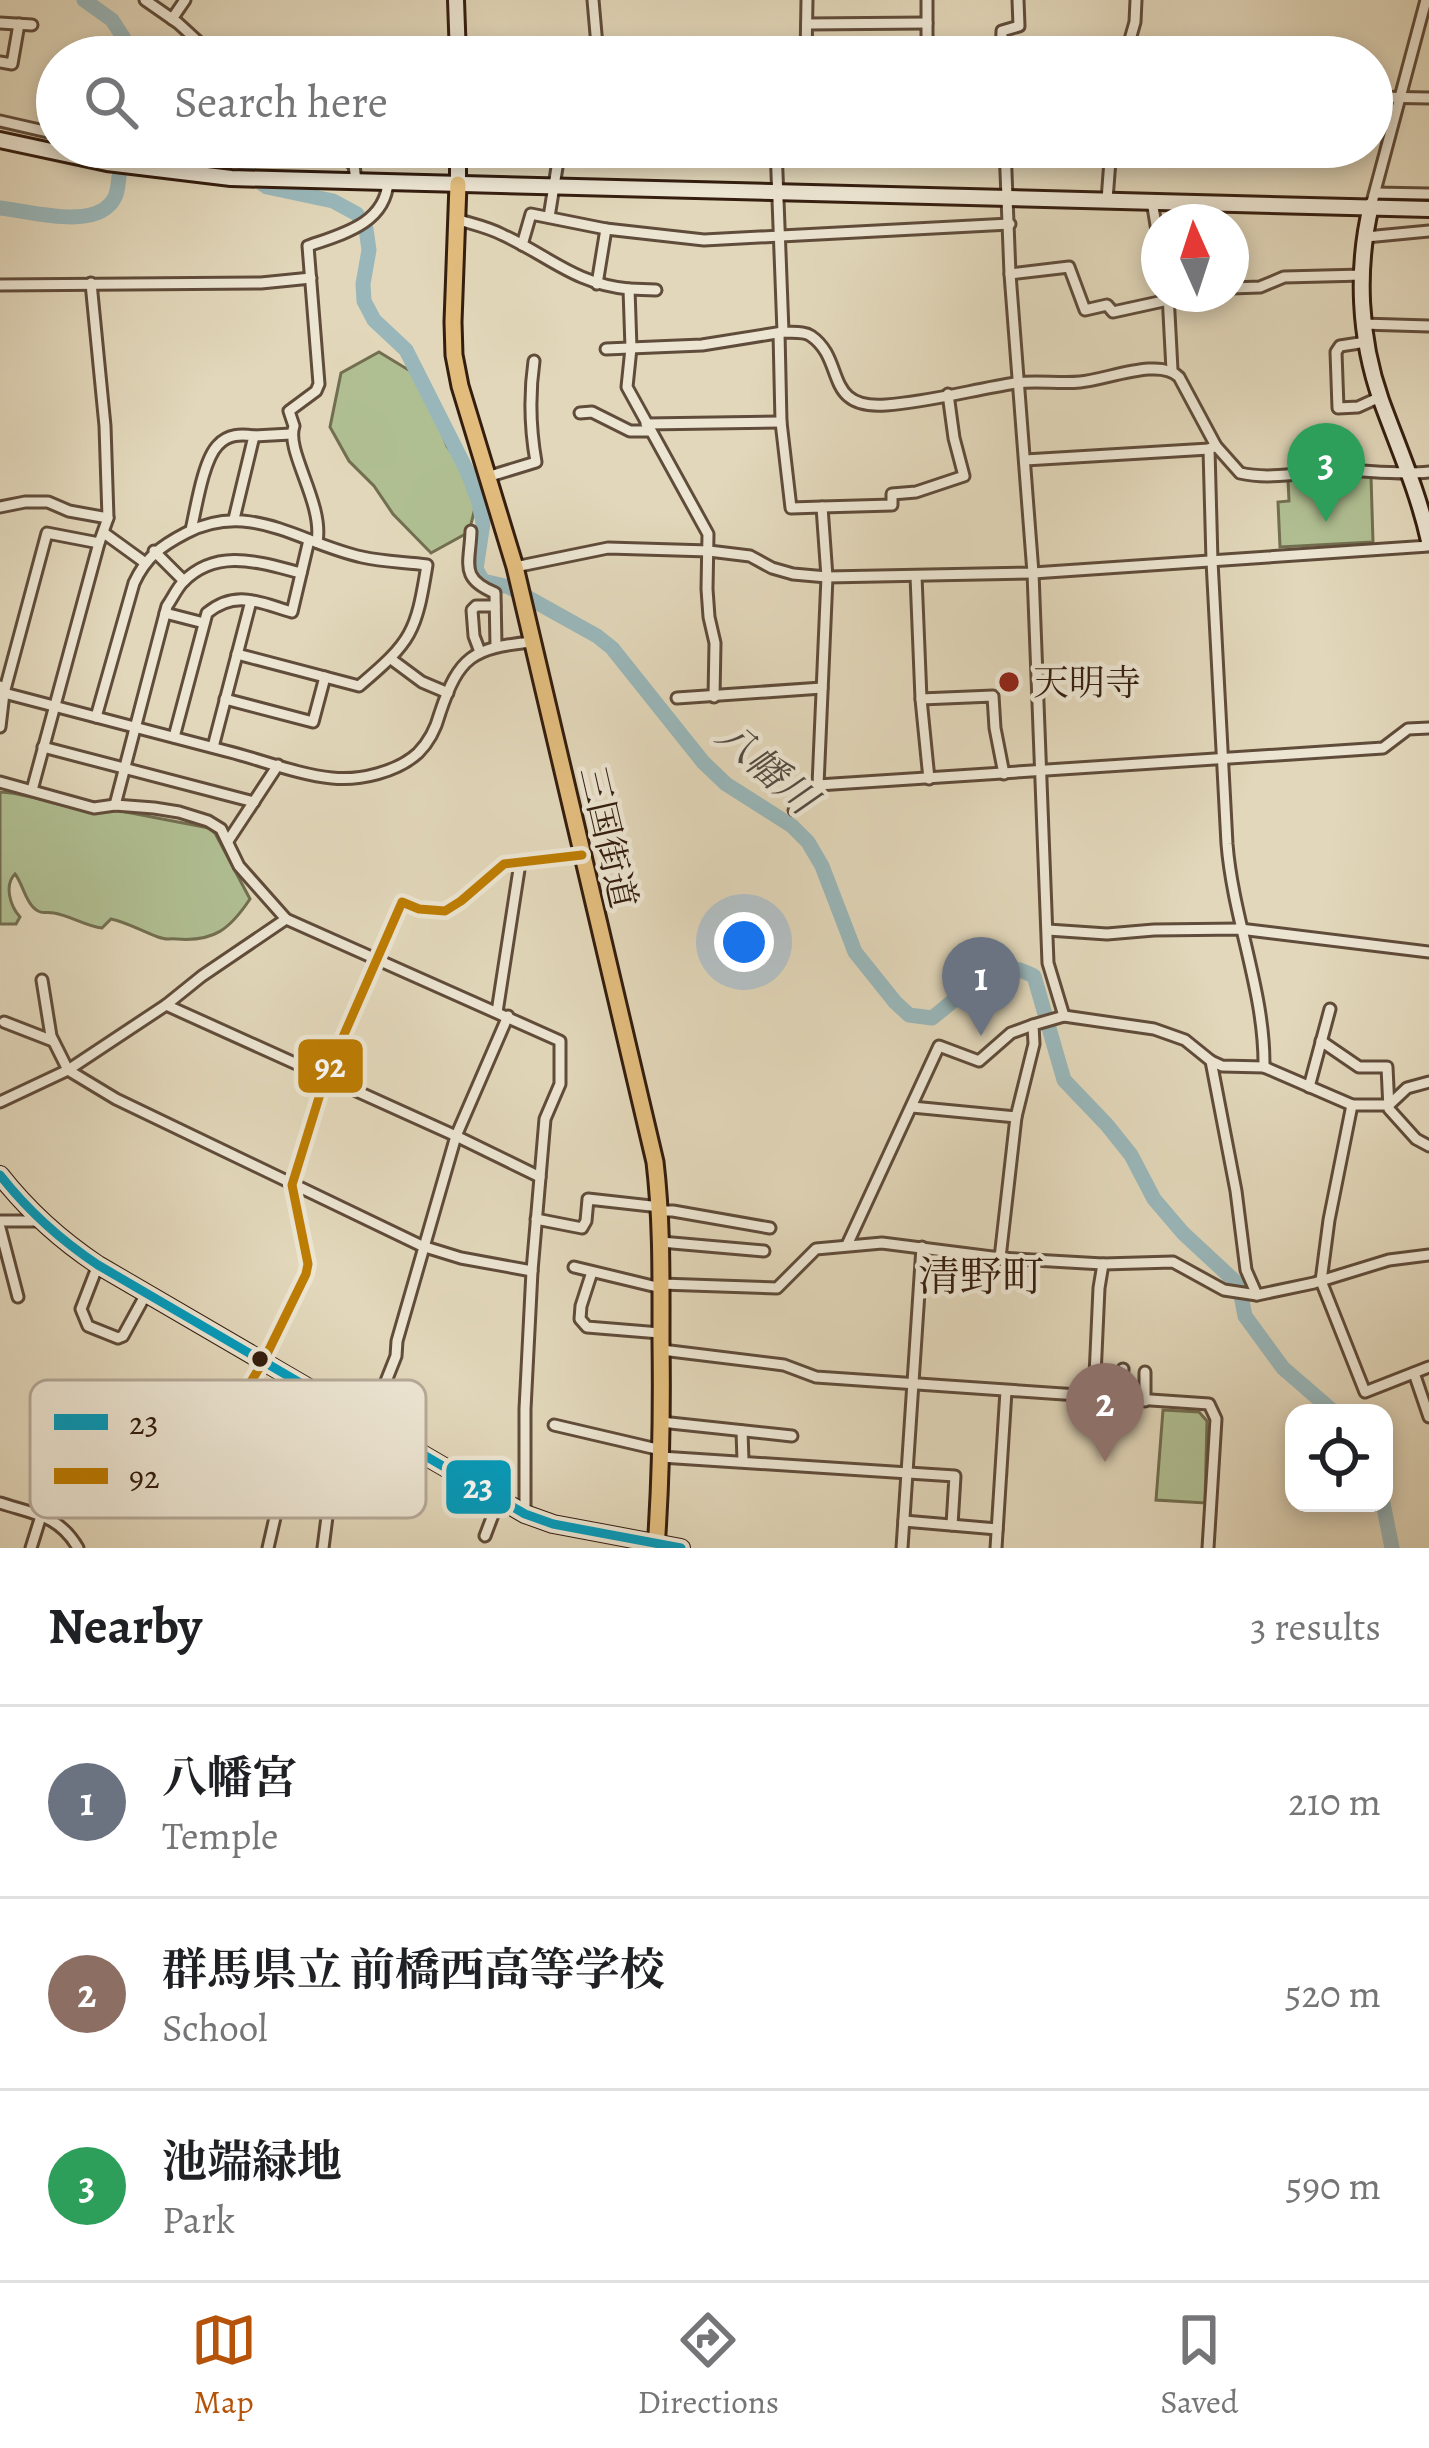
<!DOCTYPE html>
<html lang="en">
<head>
<meta charset="utf-8">
<style>
  :root { --surface:#fff; --page:#f6f6f6; --text:#202124; --muted:#757577; --line:#e0e0e0; --accent:#b45309 }
  body { margin:0; font-family:Alegreya,"Noto Serif JP",serif; background:var(--page); color:var(--text) }
  .controls { position:absolute; right:36px; bottom:36px; display:grid; overflow:hidden; border-radius:24px; box-shadow:0 6px 18px #0003 }
  .controls button { width:108px; height:108px; display:grid; place-items:center; padding:0; border:0; border-bottom:3px solid var(--line); background:var(--surface); color:var(--text); font:60px sans-serif }
  .compass { position:absolute; left:1141px; top:204px; width:108px; height:108px; border-radius:50%; background:var(--surface); box-shadow:0 6px 18px #0003; rotate:357deg }
  .you { position:absolute; left:744px; top:942px; width:42px; height:42px; margin:-30px; border:9px solid #fff; border-radius:50%; background:#1a73e8; box-shadow:0 0 0 18px #1a73e833 }
  .badge { display:grid; place-items:center; width:78px; height:78px; border-radius:50%; background:var(--accent); color:#fff; font-size:39px; font-weight:700 }
  .pin { position:absolute; translate:-50% -99px; filter:drop-shadow(0 3px 6px #0008) }
  .pin::after { content:''; position:absolute; top:63px; width:42px; height:36px; background:inherit; clip-path:polygon(0 0,100% 0,50% 100%) }
  .list { margin:0; padding:0; list-style:none }
  h2 { display:flex; justify-content:space-between; align-items:center; height:156px; margin:0; padding:0 48px; font-size:51px }
  h2 small { font-size:39px; font-weight:400; color:var(--muted) }
  .list li { display:grid; grid-template-columns:78px 1fr auto; gap:36px; align-items:center; box-sizing:border-box; height:192px; padding:0 48px; border-top:3px solid var(--line) }
  .list b { display:block; font-size:45px; white-space:nowrap }
  .list p { margin:0; font-size:39px; white-space:nowrap; color:var(--muted) }
  .list em { font-size:39px; font-style:normal; color:var(--muted) }
  .icon { flex:none; width:66px; height:66px; fill:none; stroke:currentColor; stroke-width:2; stroke-linecap:round; stroke-linejoin:round }
  .map { position:relative; flex:none; width:1429px; height:1548px; overflow:hidden }
  .search { position:absolute; background:var(--surface); box-shadow:0 6px 18px #0003; left:36px; right:36px; top:36px; height:132px; display:flex; align-items:center; gap:30px; box-sizing:border-box; padding:0 42px; border-radius:66px; color:var(--muted); font-size:45px }
  .sheet { height:732px; background:var(--surface) }
  nav { display:flex; justify-content:space-around; align-items:center; box-sizing:border-box; height:168px; border-top:3px solid var(--line); background:var(--surface); font-size:33px; color:var(--muted) }
  nav a { display:grid; justify-items:center; gap:6px }
  nav .on { color:var(--accent) }
  .map>svg:first-child { display:block }
</style>
</head>
<body>
<div class="map">
<svg width="1429" height="1548" viewBox="0 0 1429 1548">
  <rect width="100%" height="100%" fill="#e2d7ba"/>
  <filter id="stains"><feTurbulence type="fractalNoise" baseFrequency=".00167" numOctaves="4"/><feColorMatrix values="0 0 0 0 .2 0 0 0 0 .09 0 0 0 0 .02 0 0 0 .5 -.17"/></filter>
  <radialGradient id="worn" r=".72"><stop offset=".6" stop-color="#630" stop-opacity="0"/><stop offset="1" stop-color="#630" stop-opacity=".3"/></radialGradient>
  <!-- green -->
  <g fill="#b0bf92" stroke="#726e50" stroke-width="3">
    <path d="M379,352L412,372L433,409L447,446L479,492L469,532L431,553L393,514L374,486L349,461L330,427L341,373Z"/>
    <path d="M1341,473L1371,476L1373,542L1280,547L1278,502L1289,501L1288,479Z"/>
    <path d="M0,792C34,793 68,813 100,807L209,828L215,833L250,899C230,929 214,942 177,939C165,938 170,941 158,937C141,931 129,923 111,919L102,928C86,926 71,916 54,913C44,911 43,915 35,909C25,901 23,884 15,874C4,885 10,906 20,917L16,924H0Z"/>
    <path d="M1163,1410L1199,1412L1207,1421L1205,1503L1156,1500Z"/>
  </g>
  <g fill="none" stroke-linecap="round" stroke-linejoin="round">
    <!-- river -->
    <g stroke="#99b7ba" stroke-width="15">
      <path d="M84,0L112,20L136,57"/>
      <path d="M230,147L255,179L267,187L333,201L357,214L366,229L369,250L363,284L364,301L374,320L406,350L468,473L479,503L483,523L476,569L483,581L509,587L597,636L612,648L703,762L726,784L792,826L808,842L822,866L855,952L895,1002L909,1015L932,1018C952,1003 982,972 1005,969C1016,967 1025,972 1034,976L1064,1080L1107,1125L1131,1155L1154,1199L1183,1233L1239,1285L1245,1316L1283,1368L1335,1413"/>
      <path d="M121,155L129,147"/>
      <path d="M0,208C31,211 98,232 115,197C118,191 118,183 119,177"/>
      <path d="M1383,1503L1392,1548"/>
    </g>
    <!-- street casing -->
    <g stroke="#604c3a" stroke-width="15">
      <g id="street">
        <path d="M145,0L178,23L215,57"/>
        <path d="M593,0L598,57"/>
        <path d="M927,0V57"/>
        <path d="M172,19L185,0"/>
        <path d="M0,23L32,25"/>
        <path d="M807,24L927,23"/>
        <path d="M458,45L536,50"/>
        <path d="M806,57L807,0"/>
        <path d="M1001,57L1002,31L1019,26L1018,0"/>
        <path d="M1125,57L1135,22L1136,0"/>
        <path d="M0,62L12,64L19,24"/>
        <path d="M1372,97L1429,98"/>
        <path d="M0,121L57,134"/>
        <path d="M330,147L354,165L356,181"/>
        <path d="M1005,147L1010,274L1033,573L1048,963L1064,1016"/>
        <path d="M1375,193L1429,194"/>
        <path d="M1107,200L1111,147"/>
        <path d="M1152,201L1159,243"/>
        <path d="M1371,206L1426,0"/>
        <path d="M549,217L558,161"/>
        <path d="M456,219C472,224 488,227 503,235C549,256 575,284 629,289L631,348L627,387L708,534L707,589L709,617L715,643L714,697"/>
        <path d="M1366,237L1429,231"/>
        <path d="M522,245L531,214L606,229L704,240L1010,224"/>
        <path d="M1010,274L1069,267L1085,310L1107,305L1113,312L1168,300"/>
        <path d="M597,284L606,229"/>
        <path d="M0,285L261,283L311,278"/>
        <path d="M1231,288L1260,287L1284,277L1363,275"/>
        <path d="M629,289L656,290"/>
        <path d="M1168,294L1172,370"/>
        <path d="M1362,324L1429,326"/>
        <path d="M783,332C792,333 804,331 811,336C846,360 823,410 886,405C929,402 972,390 1015,383C1037,380 1059,384 1080,382C1106,380 1160,357 1179,377L1216,446L1240,473C1274,481 1309,470 1344,470C1373,471 1400,475 1429,472"/>
        <path d="M779,333L781,422L791,508L822,507L827,577L818,785L1383,748L1408,729L1429,728"/>
        <path d="M1366,342L1340,346L1336,352L1338,408L1358,407L1380,397"/>
        <path d="M606,349L702,345L783,332L776,147"/>
        <path d="M580,413L592,412L630,431H650"/>
        <path d="M646,424L781,422"/>
        <path d="M254,436L291,434"/>
        <path d="M1216,446L1209,449L1212,561L1227,844C1233,919 1265,992 1264,1067"/>
        <path d="M1025,460L1209,449"/>
        <path d="M487,477L536,462C530,428 529,396 534,361"/>
        <path d="M0,507L25,502H48L69,511L108,518"/>
        <path d="M822,507L892,505V494L916,492L964,476L954,438L948,394"/>
        <path d="M191,530C196,509 203,460 218,445C228,434 241,434 254,436L234,519"/>
        <path d="M471,531C470,564 459,578 495,593L496,646"/>
        <path d="M104,533L144,562"/>
        <path d="M317,542C324,503 285,451 294,426L289,411L316,391L319,384L308,246C342,234 385,224 388,182"/>
        <path d="M154,551L184,581"/>
        <path d="M515,567L608,548L709,551L750,556L772,568L793,574L827,577L1033,573L1429,546"/>
        <path d="M916,576L921,699L929,779"/>
        <path d="M165,613L204,623"/>
        <path d="M480,652L474,636L472,610L476,606H495"/>
        <path d="M391,659L422,682L448,693"/>
        <path d="M0,686L4,693C78,712 152,731 226,751C259,759 299,775 332,778C360,781 397,772 418,753C429,742 436,728 440,713C459,656 473,648 531,642"/>
        <path d="M677,698L822,688"/>
        <path d="M225,699L313,722L325,677"/>
        <path d="M921,699L993,696L995,728L1004,774"/>
        <path d="M96,717L134,583C146,557 161,546 186,533C251,500 299,543 362,557C383,562 406,562 427,565C416,633 412,641 359,686L237,654"/>
        <path d="M0,727L4,693L47,533L99,543"/>
        <path d="M174,737L207,613C236,589 260,603 292,612L309,540"/>
        <path d="M43,747L254,802"/>
        <path d="M213,747L251,601"/>
        <path d="M0,782L94,808L115,805L154,808L179,812L208,821L221,829L239,866L286,919L560,1041V1084L545,1119L532,1271L525,1409V1514"/>
        <path d="M32,790L99,543L108,518L105,426L91,283"/>
        <path d="M115,805L167,606C172,599 177,588 183,582C217,547 261,563 301,573"/>
        <path d="M794,810L818,785"/>
        <path d="M228,841L278,765"/>
        <path d="M1048,930L1107,934L1154,930L1240,929L1429,952"/>
        <path d="M42,980L51,1036L68,1070L116,1099L422,1246L461,1258L532,1271"/>
        <path d="M166,1005L456,1136L540,1177"/>
        <path d="M497,1012L520,863"/>
        <path d="M4,1022L53,1041"/>
        <path d="M1321,1041L1359,1067H1387L1389,1109L1416,1139L1429,1146"/>
        <path d="M1211,1061L1236,1191L1246,1270L1257,1295"/>
        <path d="M1309,1087L1330,1009"/>
        <path d="M0,1102L68,1070L166,1005L202,976L286,919"/>
        <path d="M1352,1105L1329,1220L1321,1281L1365,1392L1429,1367"/>
        <path d="M912,1107L1016,1117"/>
        <path d="M660,1211H673L770,1228"/>
        <path d="M536,1219L582,1228L586,1221L588,1199L660,1207"/>
        <path d="M0,1221H39"/>
        <path d="M0,1228L18,1297"/>
        <path d="M661,1242L764,1251"/>
        <path d="M847,1245L939,1046L979,1061L1011,1033L1033,1025"/>
        <path d="M1000,1258L1016,1117L1034,1044L1033,1025L1064,1016L1154,1029L1185,1040L1211,1061L1222,1066L1264,1067L1352,1105H1389L1407,1088L1429,1082"/>
        <path d="M98,1265L81,1309L88,1326L118,1338L123,1336L146,1294"/>
        <path d="M574,1267L661,1288"/>
        <path d="M592,1272L581,1306L580,1319L587,1327L660,1333"/>
        <path d="M661,1284L777,1288L816,1249L882,1243L1000,1258L1103,1264L1173,1262L1224,1290L1257,1295L1314,1283L1389,1260L1429,1255"/>
        <path d="M662,1350L784,1365L816,1377L1209,1404L1216,1419L1208,1548"/>
        <path d="M1145,1372V1401"/>
        <path d="M1414,1373L1429,1417"/>
        <path d="M1094,1398L1099,1288L1103,1264"/>
        <path d="M1121,1400L1123,1369"/>
        <path d="M230,1416L263,1362L306,1274L308,1264L292,1185L325,1078L402,902L419,909L445,911L461,901L504,864L582,855"/>
        <path d="M661,1422L792,1436"/>
        <path d="M369,1424L396,1356L397,1341L456,1136L508,1016"/>
        <path d="M554,1425L661,1450"/>
        <path d="M742,1431L743,1461"/>
        <path d="M661,1457L955,1476L952,1525"/>
        <path d="M269,1469L283,1433L302,1439L324,1397"/>
        <path d="M400,1493L420,1453"/>
        <path d="M0,1503C34,1514 59,1515 78,1548"/>
        <path d="M162,1509C164,1504 168,1496 172,1492C193,1477 300,1504 328,1509"/>
        <path d="M904,1521L997,1529"/>
        <path d="M485,1536L499,1499"/>
        <path d="M31,1548L41,1516"/>
        <path d="M268,1548L279,1500"/>
        <path d="M323,1548L328,1509L350,1412"/>
        <path d="M902,1548L922,1247"/>
        <path d="M996,1548L1006,1391"/>
      </g>
    </g>
    <!-- secondary casing -->
    <g stroke="#351e0f" stroke-width="20">
      <g id="secondary">
        <path d="M456,0L458,57"/>
        <path d="M0,140L107,163L231,178L1429,209"/>
        <path d="M458,184V147"/>
        <path d="M1371,206C1356,269 1359,338 1381,400C1398,447 1418,491 1429,541"/>
        <path d="M0,1175C29,1212 59,1239 98,1265L525,1514L553,1524L681,1548"/>
      </g>
    </g>
    <!-- primary casing -->
    <g stroke="#351e0f" stroke-width="21">
      <path id="primary" d="M458,184L453,322L454,355L460,386L515,567L655,1162C662,1221 661,1281 661,1341C662,1410 661,1479 656,1548"/>
    </g>
    <!-- street -->
    <use href="#street" stroke="#ece5d2" stroke-width="9"/>
    <!-- secondary -->
    <use href="#secondary" stroke="#ece5d2" stroke-width="14"/>
    <!-- primary -->
    <use href="#primary" stroke="#e1bc7d" stroke-width="15"/>
    <!-- bus-1 casing -->
    <g stroke="#ece5d2" stroke-width="18">
      <path id="bus-1" d="M0,1175C29,1212 59,1239 98,1265L525,1514L553,1524L681,1548"/>
    </g>
    <!-- bus-2 casing -->
    <g stroke="#ece5d2" stroke-width="18">
      <path id="bus-2" d="M230,1416L263,1362L306,1274L308,1264L292,1185L325,1078L402,902L419,909L445,911L461,901L504,864L582,855"/>
    </g>
    <!-- bus-1 -->
    <use href="#bus-1" stroke="#059bbb" stroke-width="9"/>
    <!-- bus-2 -->
    <use href="#bus-2" stroke="#bd7d04" stroke-width="9"/>
  </g>
  <!-- markers -->
  <circle fill="#8f2418" stroke="#ece5d2" stroke-width="4.5" cx="1009" cy="682" r="12"/>
  <circle fill="#351e0f" stroke="#ece5d2" stroke-width="4.5" cx="260" cy="1359" r="10"/>
  <g text-anchor="middle" stroke-width="9" stroke-linejoin="round" paint-order="stroke">
    <!-- poi labels -->
    <g font-size="36" fill="#351e0f" stroke="#ece5d2" text-anchor="start">
      <text x="1033" y="695">天明寺</text>
    </g>
    <!-- street labels -->
    <g font-size="36" fill="#351e0f" stroke="#ece5d2">
      <text transform="translate(609 837) rotate(77)" y="13">三国街道</text>
    </g>
    <!-- water labels -->
    <g font-size="39" font-style="italic" fill="#534c42" stroke="#ece5d2">
      <text transform="translate(767 767) rotate(41)" y="14">八幡川</text>
    </g>
    <!-- quarter labels -->
    <g font-size="42" fill="#351e0f" stroke="#ece5d2">
      <text x="981" y="1291">清野町</text>
    </g>
  </g>
  <!-- legend -->
  <rect x="30" y="1380" width="396" height="138" rx="18" fill="#ece5d2" stroke="#b5a998" stroke-width="3"/>
  <rect x="54" y="1414" width="54" height="16" fill="#059bbb"/>
  <rect x="54" y="1468" width="54" height="16" fill="#bd7d04"/>
  <g font-size="33" fill="#351e0f">
    <text x="129" y="1434">23</text>
    <text x="129" y="1488">92</text>
  </g>
  <g stroke="#ece5d2" stroke-width="4.5">
    <rect x="296" y="1037" width="69" height="58" rx="12" fill="#bd7d04"/>
    <rect x="444" y="1458" width="69" height="58" rx="12" fill="#059bbb"/>
  </g>
  <g font-size="33" text-anchor="middle" font-weight="bold" fill="#fff">
    <text x="330" y="1077">92</text>
    <text x="478" y="1498">23</text>
  </g>
  <rect width="100%" height="100%" filter="url(#stains)"/>
  <rect width="100%" height="100%" fill="url(#worn)"/>
</svg>
<div class="controls">
<button><svg class="icon" aria-label="locate" viewBox="0 0 24 24"><circle cx="12" cy="12" r="6"/><path d="M12 2v4M12 18v4M2 12h4M18 12h4"/></svg></button>
</div>
<svg class="compass" viewBox="-18 -18 36 36"><path d="M0-13l5 13h-10z" fill="#e53935"/><path d="M0 13l5-13h-10z" fill="#757577"/></svg>
<div class="you"></div>
<div class="pin badge" style="left:981px;top:1036px;background:#6b7280">1</div>
<div class="pin badge" style="left:1105px;top:1462px;background:#8d6e63">2</div>
<div class="pin badge" style="left:1326px;top:522px;background:#2e9e5b">3</div>
<div class="search"><svg class="icon" aria-label="search" viewBox="0 0 24 24"><circle cx="10" cy="10" r="6"/><path d="M15 15l6 6"/></svg>Search here</div>
</div>
<section class="sheet">
<h2>Nearby<small>3 results</small></h2>
<ul class="list">
<li><span class="badge" style="background:#6b7280">1</span><div><b>八幡宮</b><p>Temple</p></div><em>210 m</em></li>
<li><span class="badge" style="background:#8d6e63">2</span><div><b>群馬県立 前橋西高等学校</b><p>School</p></div><em>520 m</em></li>
<li><span class="badge" style="background:#2e9e5b">3</span><div><b>池端緑地</b><p>Park</p></div><em>590 m</em></li>
</ul>
</section>
<nav>
<a class="on"><svg class="icon" aria-label="map" viewBox="0 0 24 24"><path d="M3 6l6-2 6 2 6-2v14l-6 2-6-2-6 2zM9 4v14M15 6v14"/></svg>Map</a>
<a><svg class="icon" aria-label="directions" viewBox="0 0 24 24"><path d="M12 3l9 9-9 9-9-9zM9 14v-3h6M13 9l2 2-2 2"/></svg>Directions</a>
<a><svg class="icon" aria-label="saved" viewBox="0 0 24 24"><path d="M7 4h10v16l-5-4-5 4z"/></svg>Saved</a>
</nav>
</body>
</html>
